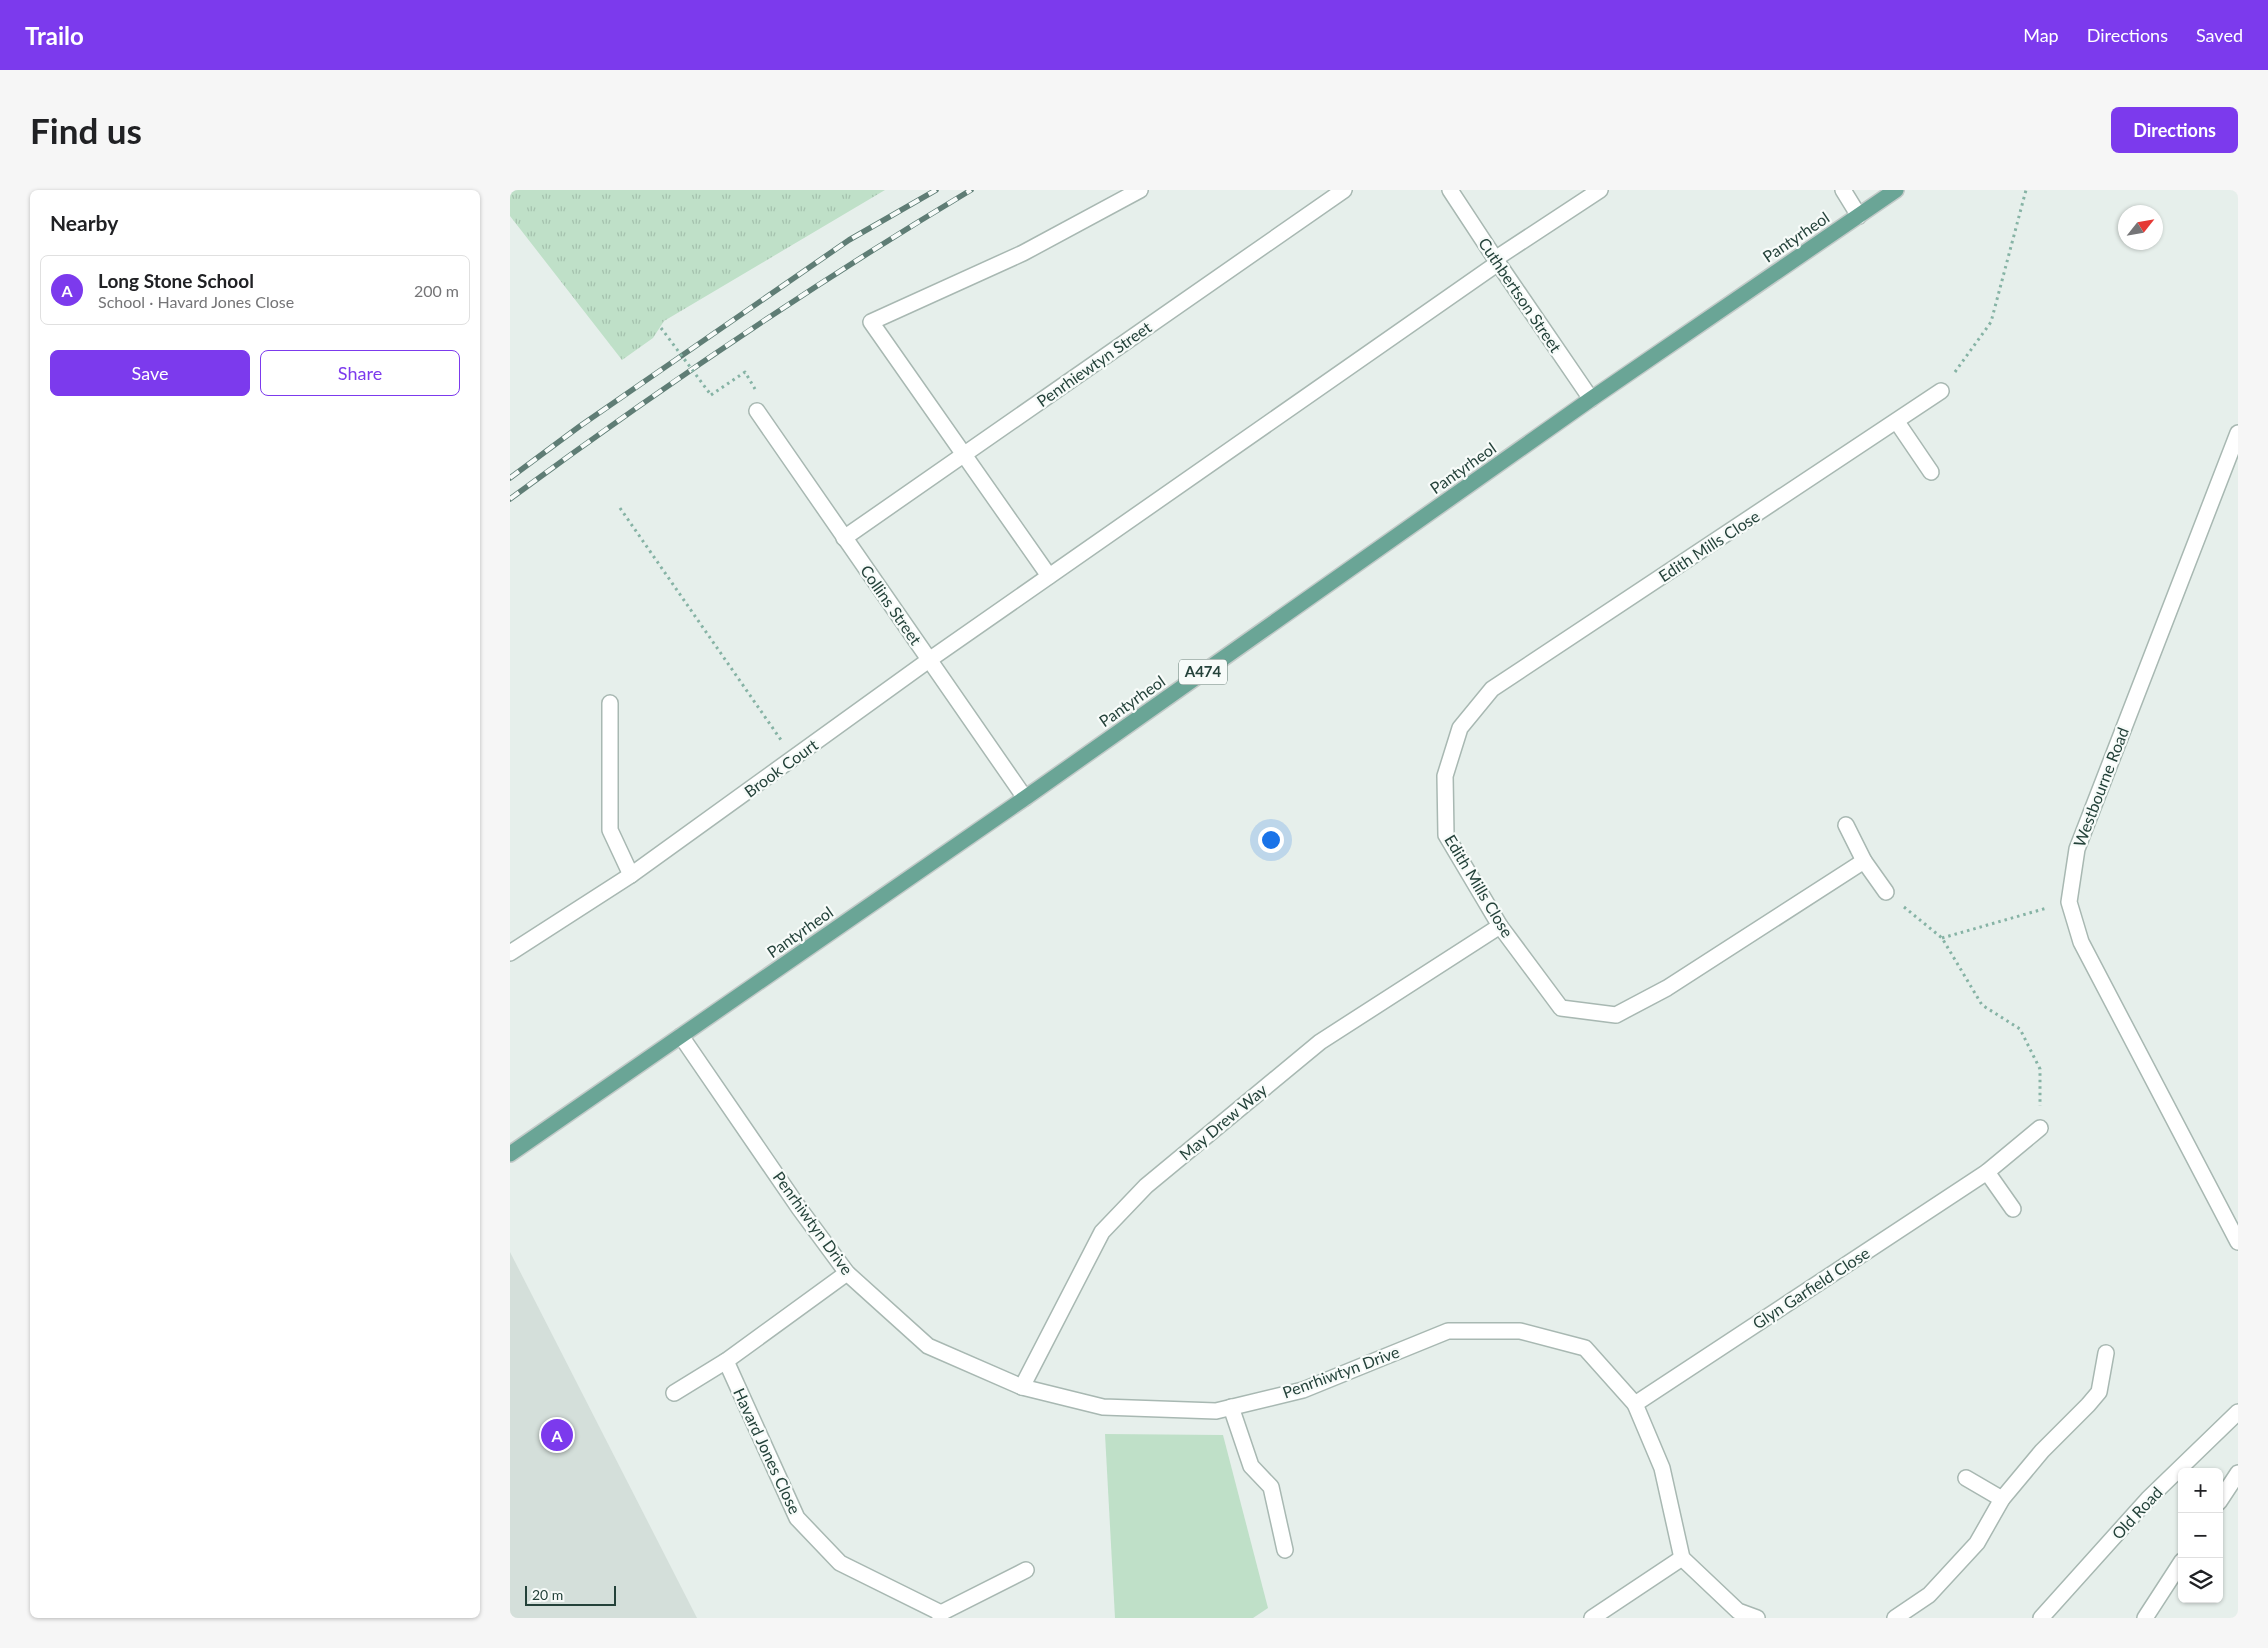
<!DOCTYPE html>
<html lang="en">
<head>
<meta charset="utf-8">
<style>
  :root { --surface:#fff; --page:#f6f6f6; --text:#202124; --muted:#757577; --line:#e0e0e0; --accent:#7c3aed }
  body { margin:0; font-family:Lato,sans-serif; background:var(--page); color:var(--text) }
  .controls { position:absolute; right:15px; bottom:15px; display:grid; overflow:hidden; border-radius:8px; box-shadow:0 1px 4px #0004 }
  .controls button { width:45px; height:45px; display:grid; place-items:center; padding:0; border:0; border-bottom:1px solid var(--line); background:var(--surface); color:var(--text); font:25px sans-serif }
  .compass { position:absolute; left:1608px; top:15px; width:45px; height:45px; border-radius:50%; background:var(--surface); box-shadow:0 1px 4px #0004; rotate:59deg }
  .scale { position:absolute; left:15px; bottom:12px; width:91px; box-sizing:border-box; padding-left:5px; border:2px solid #24423a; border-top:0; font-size:14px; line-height:18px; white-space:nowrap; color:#24423a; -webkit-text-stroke:4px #f7fbf9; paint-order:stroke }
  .you { position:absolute; left:760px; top:649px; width:18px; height:18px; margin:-12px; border:4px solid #fff; border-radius:50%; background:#1a73e8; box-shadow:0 0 0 8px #1a73e833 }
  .badge { display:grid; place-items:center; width:32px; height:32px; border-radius:50%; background:var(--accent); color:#fff; font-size:16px; font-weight:700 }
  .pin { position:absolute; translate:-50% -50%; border:2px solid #fff; box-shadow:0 1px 5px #0006 }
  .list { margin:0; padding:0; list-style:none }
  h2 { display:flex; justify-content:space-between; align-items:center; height:65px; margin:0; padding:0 20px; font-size:21px }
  h2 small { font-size:16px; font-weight:400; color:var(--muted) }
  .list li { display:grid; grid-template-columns:32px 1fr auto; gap:15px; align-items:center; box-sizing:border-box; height:70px; margin:0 10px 10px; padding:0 10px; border:1px solid var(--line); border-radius:8px }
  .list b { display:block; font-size:19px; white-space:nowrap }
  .list p { margin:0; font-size:16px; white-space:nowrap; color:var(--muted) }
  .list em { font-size:16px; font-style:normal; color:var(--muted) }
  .actions { display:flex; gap:10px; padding:15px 20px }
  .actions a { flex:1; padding:11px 0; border:1px solid var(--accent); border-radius:8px; text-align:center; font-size:18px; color:var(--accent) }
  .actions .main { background:var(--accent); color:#fff }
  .icon { flex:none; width:28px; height:28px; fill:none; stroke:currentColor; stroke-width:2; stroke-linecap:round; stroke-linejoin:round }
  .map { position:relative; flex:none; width:1728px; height:1428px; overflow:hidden; border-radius:8px }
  header { display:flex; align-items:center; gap:30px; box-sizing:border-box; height:70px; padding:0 25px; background:var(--accent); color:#fff }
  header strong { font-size:24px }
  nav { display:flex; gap:28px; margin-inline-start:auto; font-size:18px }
  .intro { display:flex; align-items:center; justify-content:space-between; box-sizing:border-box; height:120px; padding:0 30px }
  h1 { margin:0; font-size:35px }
  .button { padding:12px 22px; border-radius:8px; background:var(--accent); color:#fff; font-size:18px; font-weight:700 }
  main { display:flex; gap:30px; padding:0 30px }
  aside { flex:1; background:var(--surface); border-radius:8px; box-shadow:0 1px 4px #0004 }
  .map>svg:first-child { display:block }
</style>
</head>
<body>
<header>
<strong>Trailo</strong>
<nav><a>Map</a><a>Directions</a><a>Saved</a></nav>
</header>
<div class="intro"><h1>Find us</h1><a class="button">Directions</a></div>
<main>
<aside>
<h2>Nearby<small></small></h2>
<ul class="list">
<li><span class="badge">A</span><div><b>Long Stone School</b><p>School · Havard Jones Close</p></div><em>200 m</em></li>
</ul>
<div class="actions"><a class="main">Save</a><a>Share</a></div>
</aside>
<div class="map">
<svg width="1728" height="1428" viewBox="0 0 1728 1428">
  <defs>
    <pattern id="park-tufts" width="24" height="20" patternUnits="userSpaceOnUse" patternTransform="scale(1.25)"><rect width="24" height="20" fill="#bfe0c8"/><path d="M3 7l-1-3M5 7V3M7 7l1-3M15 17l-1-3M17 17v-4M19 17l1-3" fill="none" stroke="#a4c1ad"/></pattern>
  </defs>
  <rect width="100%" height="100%" fill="#e6efeb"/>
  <!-- built -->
  <path fill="#d4dfda" d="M0,1062L187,1428H0Z"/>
  <!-- grass -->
  <path fill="#bfe0c8" d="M595,1244L713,1245L758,1418L743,1428H605Z"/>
  <!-- park -->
  <path fill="url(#park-tufts)" d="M0,0H375L154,131L143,148L112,170L0,26Z"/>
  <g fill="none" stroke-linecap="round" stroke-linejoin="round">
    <!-- minor casing -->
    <g stroke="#a8b8b2" stroke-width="18">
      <g id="minor">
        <path d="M940,0L988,73L1081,209"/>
        <path d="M1333,0L1349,26"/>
        <path d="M985,69L1090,0"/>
        <path d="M247,221L515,608"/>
        <path d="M1387,232L1421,282"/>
        <path d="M1728,243L1567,659L1559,712L1571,752L1728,1052"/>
        <path d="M334,348L834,0"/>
        <path d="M539,386L361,132L513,63L630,0"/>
        <path d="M100,513V640L121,685"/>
        <path d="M1336,635L1354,671L1376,702"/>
        <path d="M1354,671L1157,798L1106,825L1051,818L990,736L936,645L935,586L950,538L982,499L1431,201"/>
        <path d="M0,763L121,685L419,470L988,73"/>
        <path d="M171,846L289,1018L337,1083L418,1156L512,1197L593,1217L706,1221L793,1200L938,1141H1010L1075,1158L1125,1214L1152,1278L1172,1368L1228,1421L1247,1428"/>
        <path d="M1477,982L1503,1019"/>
        <path d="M216,1171L287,1328L330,1373L431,1423"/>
        <path d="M512,1197L592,1042L636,996L810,852L990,736"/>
        <path d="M164,1203L216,1171L337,1083"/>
        <path d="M1125,1214L1477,982L1530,938"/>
        <path d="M721,1217L741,1276L761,1297L775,1360"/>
        <path d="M1456,1288L1492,1309"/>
        <path d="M1709,1312L1728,1283"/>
        <path d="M430,1428L431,1423L516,1380"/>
        <path d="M1082,1428L1172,1368"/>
        <path d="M1385,1428L1419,1405L1467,1353L1492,1309L1532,1261L1578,1215L1589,1202L1596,1163"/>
        <path d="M1531,1428L1638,1309L1728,1222"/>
        <path d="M1635,1428L1672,1371"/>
      </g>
    </g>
    <!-- major casing -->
    <g stroke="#c2cac8" stroke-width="18">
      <path id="major" d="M0,964L515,608L1081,209L1386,0"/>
    </g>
    <!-- path -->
    <g stroke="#86b3a5" stroke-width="3" stroke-dasharray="2.5 4" stroke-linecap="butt">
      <path d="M1445,182L1481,132L1516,0"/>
      <path d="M201,205L235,182L245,199"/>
      <path d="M110,318L271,550"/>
      <path d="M1394,717L1432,748L1472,815L1510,839L1530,879V916"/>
      <path d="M1432,748L1537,718"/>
    </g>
    <!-- minor -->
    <use href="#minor" stroke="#fff" stroke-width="15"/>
    <!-- major -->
    <use href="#major" stroke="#6aa596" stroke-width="15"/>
    <!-- rail casing -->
    <g stroke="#5f7d75" stroke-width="5.5">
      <g id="rail">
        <path d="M0,288L70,236L339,50L426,0"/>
        <path d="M0,309C149,199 302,95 461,0"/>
      </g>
    </g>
    <!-- rail -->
    <use href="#rail" stroke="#f7fbf9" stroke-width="4" stroke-dasharray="11" stroke-linecap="butt"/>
    <!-- path-bridge -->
    <path stroke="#86b3a5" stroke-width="3" stroke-dasharray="2.5 4" stroke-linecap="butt" d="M151,138L201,205"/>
  </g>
  <g text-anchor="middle" stroke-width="4.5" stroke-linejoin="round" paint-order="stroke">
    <!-- shield labels -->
    <rect fill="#f7fbf9" stroke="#637a73" stroke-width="1" x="669" y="469.5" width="48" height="25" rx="4"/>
    <g font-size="15" font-weight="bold" fill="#24423a">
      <text x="693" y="487">A474</text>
    </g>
    <!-- street labels -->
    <g font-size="16" fill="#24423a" stroke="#f7fbf9">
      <text transform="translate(1286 47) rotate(-34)" y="6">Pantyrheol</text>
      <text transform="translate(1010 105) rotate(56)" y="6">Cuthbertson Street</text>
      <text transform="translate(584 174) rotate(-35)" y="6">Penrhiewtyn Street</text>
      <text transform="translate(953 278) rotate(-35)" y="6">Pantyrheol</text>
      <text transform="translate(1199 356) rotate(-33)" y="6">Edith Mills Close</text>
      <text transform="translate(381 415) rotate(55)" y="6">Collins Street</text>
      <text transform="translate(622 511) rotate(-35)" y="6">Pantyrheol</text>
      <text transform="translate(271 578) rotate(-36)" y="6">Brook Court</text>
      <text transform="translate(1591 597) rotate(-69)" y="6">Westbourne Road</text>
      <text transform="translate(969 696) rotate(59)" y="6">Edith Mills Close</text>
      <text transform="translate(290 742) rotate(-35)" y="6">Pantyrheol</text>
      <text transform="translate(713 932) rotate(-40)" y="6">May Drew Way</text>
      <text transform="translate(303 1033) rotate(54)" y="6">Penrhiwtyn Drive</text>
      <text transform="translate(1301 1098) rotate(-33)" y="6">Glyn Garfield Close</text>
      <text transform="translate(831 1182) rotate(-20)" y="6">Penrhiwtyn Drive</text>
      <text transform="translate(257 1261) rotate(65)" y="6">Havard Jones Close</text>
      <text transform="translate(1627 1323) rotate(-47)" y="6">Old Road</text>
    </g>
  </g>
</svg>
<div class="controls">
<button>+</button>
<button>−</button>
<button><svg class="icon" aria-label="layers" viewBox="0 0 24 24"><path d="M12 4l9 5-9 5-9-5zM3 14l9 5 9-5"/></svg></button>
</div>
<svg class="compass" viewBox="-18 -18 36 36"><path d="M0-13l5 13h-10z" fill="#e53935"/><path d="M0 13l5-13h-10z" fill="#757577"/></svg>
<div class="scale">20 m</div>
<div class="you"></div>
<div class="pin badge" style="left:47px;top:1245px">A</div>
</div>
</main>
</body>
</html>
